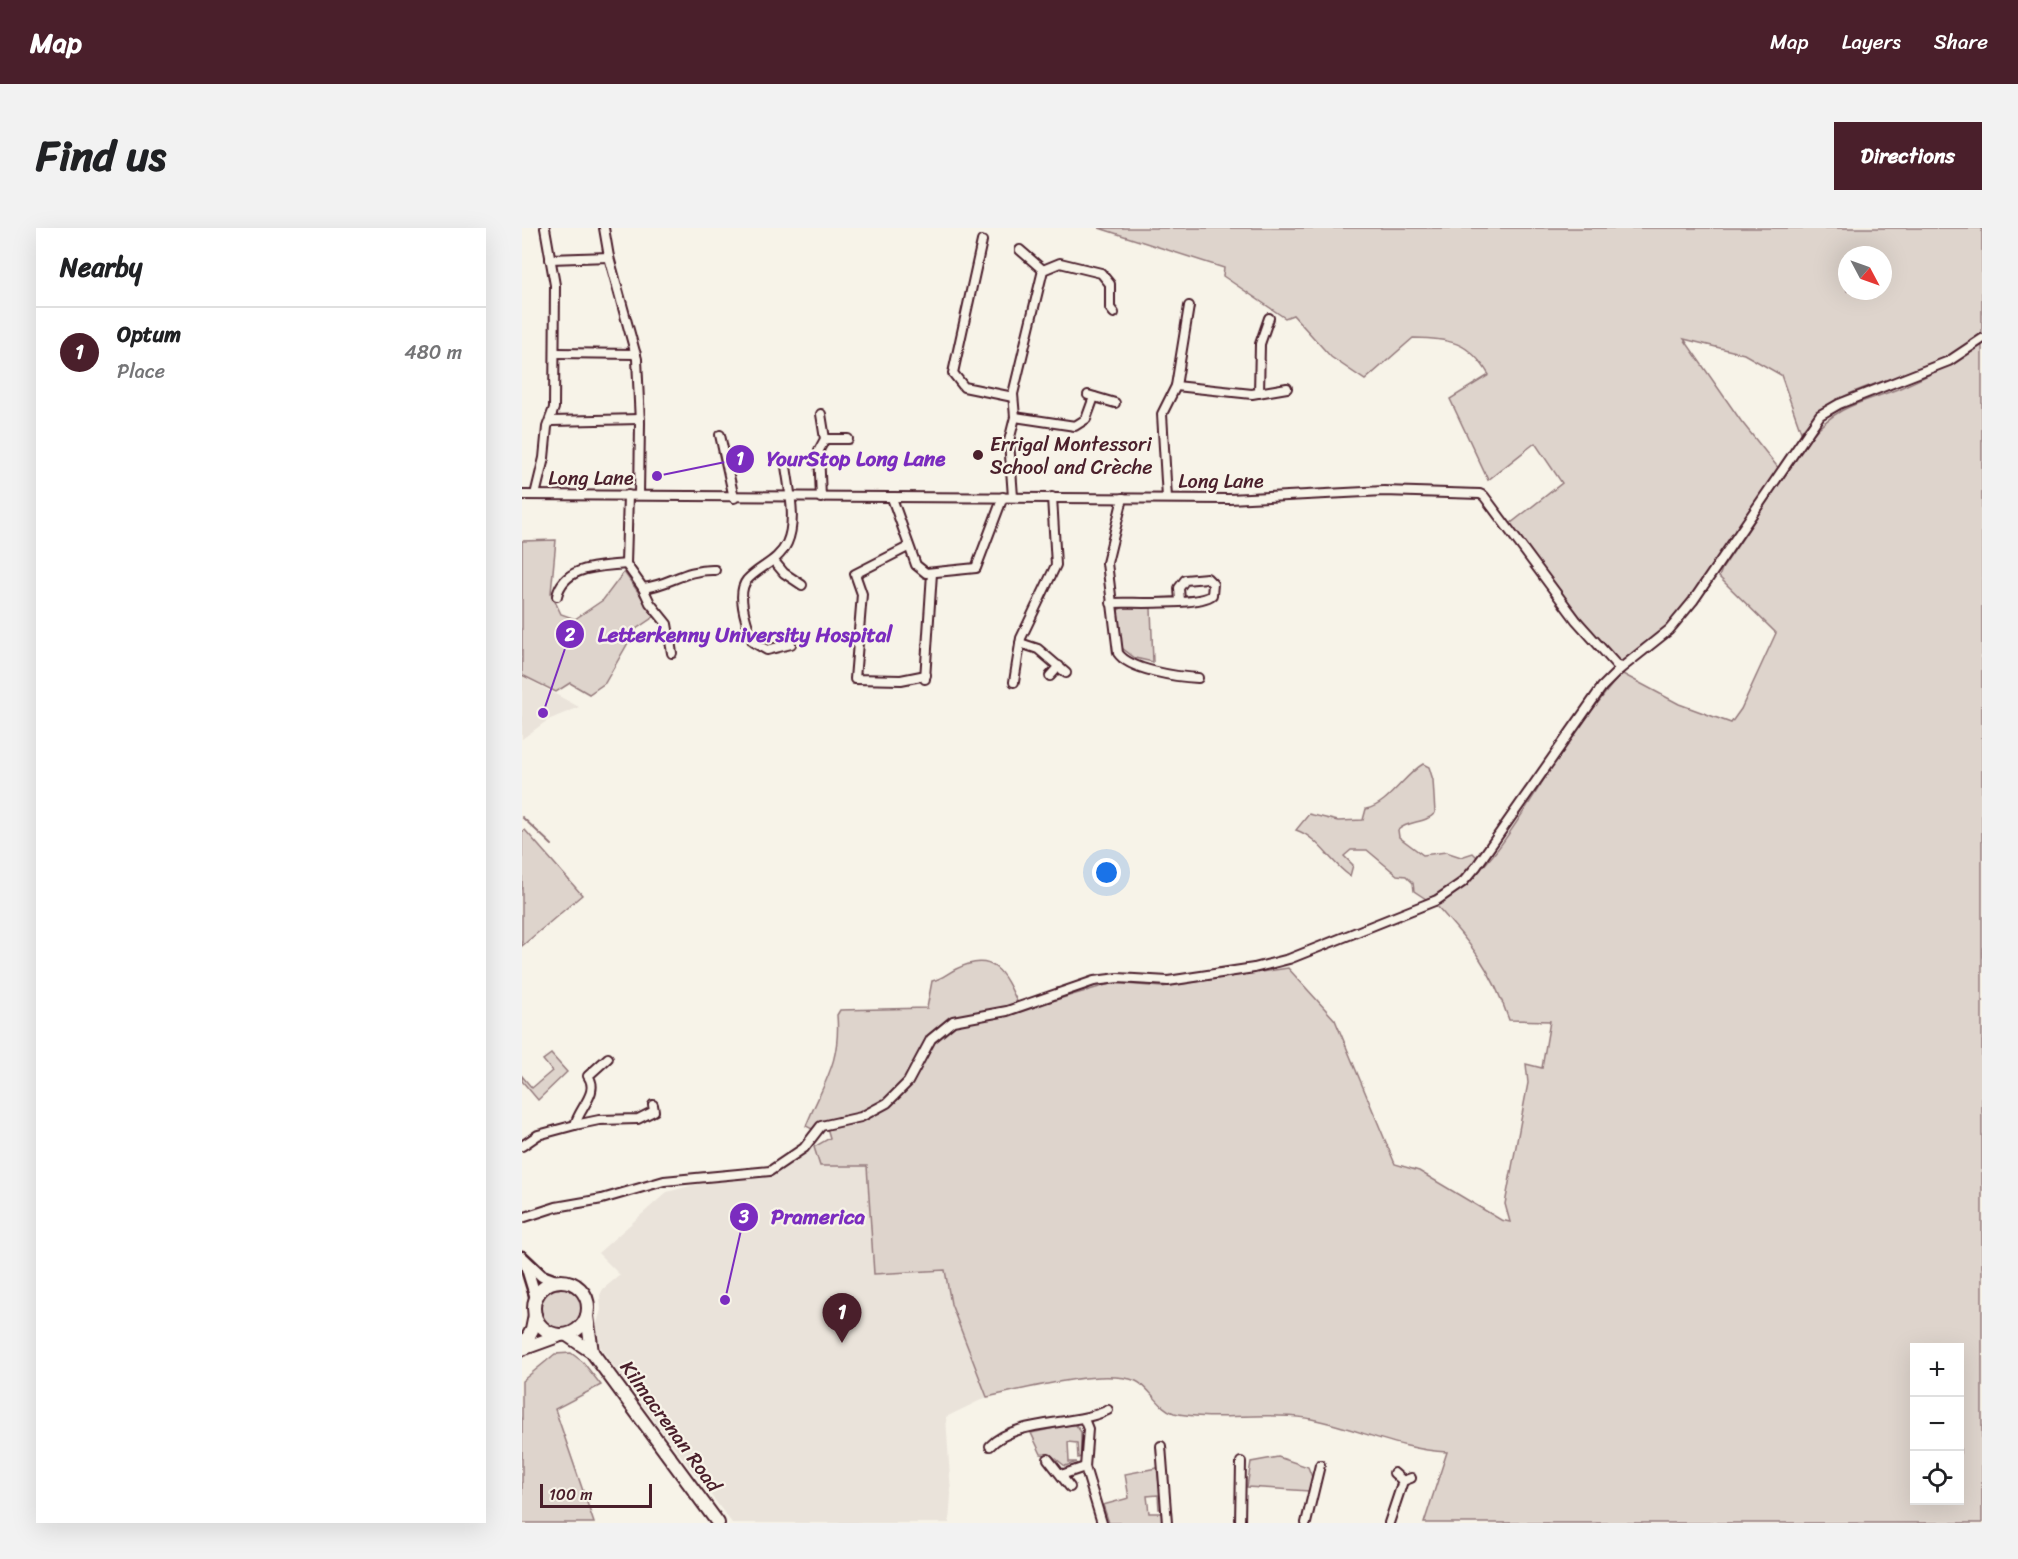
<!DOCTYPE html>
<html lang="en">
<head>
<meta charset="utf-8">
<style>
  :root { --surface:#fff; --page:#f2f2f2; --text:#202124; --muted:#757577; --line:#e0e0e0; --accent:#4a1f2b }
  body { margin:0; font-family:Sriracha,sans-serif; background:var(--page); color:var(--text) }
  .controls { position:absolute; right:18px; bottom:18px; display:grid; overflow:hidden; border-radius:0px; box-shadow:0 6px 24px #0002 }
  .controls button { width:54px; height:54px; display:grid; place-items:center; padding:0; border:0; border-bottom:2px solid var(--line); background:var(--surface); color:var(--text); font:30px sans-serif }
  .compass { position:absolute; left:1316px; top:18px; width:54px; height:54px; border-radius:50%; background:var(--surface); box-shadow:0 6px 24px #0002; rotate:131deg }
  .scale { position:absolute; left:18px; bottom:15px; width:112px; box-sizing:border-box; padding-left:6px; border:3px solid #4a1f2b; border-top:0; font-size:16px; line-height:21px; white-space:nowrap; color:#4a1f2b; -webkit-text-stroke:4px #f7f3e8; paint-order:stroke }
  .you { position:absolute; left:585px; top:645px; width:21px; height:21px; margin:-15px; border:4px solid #fff; border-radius:50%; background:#1a73e8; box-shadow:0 0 0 9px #1a73e833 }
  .badge { display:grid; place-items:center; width:39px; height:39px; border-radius:50%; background:var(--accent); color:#fff; font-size:20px; font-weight:700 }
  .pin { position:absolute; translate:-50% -50px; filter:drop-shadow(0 2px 3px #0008) }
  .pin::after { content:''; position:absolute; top:32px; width:21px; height:18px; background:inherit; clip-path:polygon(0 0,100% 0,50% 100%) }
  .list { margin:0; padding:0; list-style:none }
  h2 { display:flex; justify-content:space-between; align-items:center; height:78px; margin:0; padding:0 24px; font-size:26px }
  h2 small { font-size:20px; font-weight:400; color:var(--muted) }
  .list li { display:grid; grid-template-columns:39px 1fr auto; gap:18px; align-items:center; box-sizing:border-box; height:90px; padding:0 24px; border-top:2px solid var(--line) }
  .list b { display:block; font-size:22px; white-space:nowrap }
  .list p { margin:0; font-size:20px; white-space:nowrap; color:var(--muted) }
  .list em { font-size:20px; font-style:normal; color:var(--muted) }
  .icon { flex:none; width:33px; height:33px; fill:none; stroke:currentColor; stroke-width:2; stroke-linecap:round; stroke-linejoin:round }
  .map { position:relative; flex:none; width:1460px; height:1295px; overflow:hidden; border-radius:0px }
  header { display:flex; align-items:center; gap:36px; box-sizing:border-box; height:84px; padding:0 30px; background:var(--accent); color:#fff }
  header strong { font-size:28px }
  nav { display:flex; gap:33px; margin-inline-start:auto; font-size:21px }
  .intro { display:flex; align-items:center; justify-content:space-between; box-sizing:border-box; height:144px; padding:0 36px }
  h1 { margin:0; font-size:42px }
  .button { padding:15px 27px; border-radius:0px; background:var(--accent); color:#fff; font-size:21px; font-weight:700 }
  main { display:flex; gap:36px; padding:0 36px }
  aside { flex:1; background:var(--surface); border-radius:0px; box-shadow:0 6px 24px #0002 }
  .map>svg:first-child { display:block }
</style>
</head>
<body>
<header>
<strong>Map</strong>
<nav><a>Map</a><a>Layers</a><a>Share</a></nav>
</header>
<div class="intro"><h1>Find us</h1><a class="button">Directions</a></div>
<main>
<aside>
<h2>Nearby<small></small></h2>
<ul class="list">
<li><span class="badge">1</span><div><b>Optum</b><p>Place</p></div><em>480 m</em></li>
</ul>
</aside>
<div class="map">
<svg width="1460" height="1295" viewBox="0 0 1460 1295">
  <rect width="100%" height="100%" fill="#f7f3e8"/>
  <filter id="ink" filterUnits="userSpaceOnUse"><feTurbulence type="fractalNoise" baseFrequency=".0167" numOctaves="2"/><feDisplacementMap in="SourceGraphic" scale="12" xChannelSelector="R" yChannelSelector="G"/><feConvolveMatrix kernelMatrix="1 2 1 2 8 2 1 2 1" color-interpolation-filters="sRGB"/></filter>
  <g filter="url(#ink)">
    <!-- built -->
    <g fill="#eae3da">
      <path d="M0,448L57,479L26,492L0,511Z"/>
      <path d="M292,919L298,938H345L352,1046L423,1042L429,1076L465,1169L424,1189L429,1266L427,1295H210L99,1149L74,1112L73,1101L79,1082L78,1067L81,1061L98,1047L76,1025L145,964L172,957L245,947Z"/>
    </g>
    <!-- green -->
    <g fill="#ded4cc" stroke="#947a7c" stroke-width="1.5" fill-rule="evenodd">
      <path d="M577,0H1460V105C1448,114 1435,125 1421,131C1375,154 1309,158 1279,204L1259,147L1222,126L1162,111L1219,193L1258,242C1222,295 1189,353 1144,400C1131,413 1115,423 1100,435L1081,419L988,296L1040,255L1013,215L966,252L928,171L967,147C947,113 928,111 891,110L843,152L809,129L771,87L763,90L701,48L702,40ZM1325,27H1361V63H1325Z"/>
      <path d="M1460,115V1295H902L925,1224C876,1222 831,1198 784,1190C740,1183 695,1194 652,1185C637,1181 628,1159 614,1153C579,1140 502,1161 465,1169L429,1076L423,1042L352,1046L345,938H298L292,919L308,910L305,900L350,888L348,883L310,891L290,901L284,898C301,855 319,836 315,787L318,782L405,780L410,753C421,751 424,746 434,741C475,720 484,750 499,782L591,755L640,759L766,740L813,792L873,936L897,943L979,992L988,994L983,976L1006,855L1004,836L1020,840L1028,793L987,792C969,740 950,717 914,677C975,644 1007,569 1046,515C1063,491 1081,468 1099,445L1157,476L1209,495L1219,481L1254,405L1197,349L1200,341L1289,208C1318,175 1341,175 1378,160C1406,148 1436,134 1460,115ZM1392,1120H1438V1272H1392Z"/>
      <path d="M34,312L29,365L39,386L53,391L81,372L102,344L133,388L114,401L83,455L67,466L48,455L34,464L0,447V313Z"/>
      <path d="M601,379L629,380L631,434L613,430L600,420L596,382Z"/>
      <path d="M901,536L907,539L911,552L913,585C903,596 887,592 876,602L877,609L901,627L924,624L939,629L951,625L956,630C940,649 927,662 904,671L892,663L891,655L884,648L875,647L845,622H829L822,628L831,637L828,648C808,634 796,609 774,602L787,586L816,593L841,592L844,581C866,577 882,547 901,536Z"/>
      <path d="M3,602L60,667L0,718V604Z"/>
      <path d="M29,826L45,844L16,872L0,853V848L10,860L30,843L21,832Z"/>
      <circle cx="39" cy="1081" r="22"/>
      <path d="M49,1125L61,1134L79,1157L33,1181L72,1295H0V1153L33,1126Z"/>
      <path d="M547,1197H554L559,1204V1229L556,1230L555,1215L546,1214L547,1234H555L543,1238L529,1227L519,1226L509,1205Z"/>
      <path d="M756,1229L786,1239L790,1249L787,1263L725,1259L729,1234Z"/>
      <path d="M635,1240L640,1280L637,1281L636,1267L625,1268L627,1285H640L641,1295H587L581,1277L607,1270L603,1246Z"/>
    </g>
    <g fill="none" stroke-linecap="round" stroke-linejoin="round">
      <!-- stream -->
      <path stroke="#8e7275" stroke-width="2" d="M0,589L30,617"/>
      <!-- street casing -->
      <g stroke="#4a1f2b" stroke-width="12">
        <g id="street">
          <path d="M82,0L87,29L115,131L118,195L117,267"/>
          <path d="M460,13L431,145L442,159L491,169"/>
          <path d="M498,22L521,42"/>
          <path d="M28,31L87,29"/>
          <path d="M667,78L654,158L730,166L765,160"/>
          <path d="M34,125L114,126"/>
          <path d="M737,165L738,116L747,90"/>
          <path d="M566,167L593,175"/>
          <path d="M299,186L303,211L297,222L299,270"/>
          <path d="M493,189L553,198L564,191L572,169"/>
          <path d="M30,193L118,191"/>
          <path d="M198,207L212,270"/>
          <path d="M303,211H326"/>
          <path d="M264,238C267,261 275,293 265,315C256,334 238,338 225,352C213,366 226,399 231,414L245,422L269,416"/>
          <path d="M0,267L707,271L862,263L958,266L962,268L1054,392L1098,441"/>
          <path d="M13,267L22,230L25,199L32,180L33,57L23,0"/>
          <path d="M106,267L104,336L121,360C149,357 161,341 193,342"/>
          <path d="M491,269L487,213L493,189L491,166L521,42L538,35L579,45L588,56V80L592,85"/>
          <path d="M370,270L394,337L404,345L454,340L481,269"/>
          <path d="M601,270L585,335L596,425C607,442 656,449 676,450"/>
          <path d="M645,270L640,186L654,158"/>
          <path d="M386,319L333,346L340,366L333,451L379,452L404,447"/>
          <path d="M252,333L262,345L280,357"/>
          <path d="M121,360L128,375L145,396L150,425"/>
          <path d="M35,368C42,337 78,339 104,336"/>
          <path d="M589,375C610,374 677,378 690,367L691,356L685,350L663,352L657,360L658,373"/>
          <path d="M498,415L516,421L544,445"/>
          <path d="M528,448L537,438"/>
          <path d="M403,451L410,345"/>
          <path d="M492,454L499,410L534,337L530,269"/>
          <path d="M53,897L77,892L116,891L132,883L131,877"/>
          <path d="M0,918L16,907L53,897C57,880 78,864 66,848L86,830"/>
          <path d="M0,990L34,979L80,971L142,953L248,943L282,920L299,898L339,889L365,875L386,854L409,811L431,793L485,783L572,753L596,750L646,753L732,740L767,731L915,672L941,654L954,639L1080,459L1098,441L1147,402L1171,373L1298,187L1317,176L1427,133L1460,111"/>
          <path d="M562,1191L566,1201L563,1239L580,1295"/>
          <path d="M468,1218C493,1191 554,1198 586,1182"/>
          <path d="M639,1218L645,1295"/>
          <path d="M526,1231L548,1259"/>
          <path d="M872,1245L881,1253"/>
          <path d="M539,1247L563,1239"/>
          <path d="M718,1295L719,1234"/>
          <path d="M784,1295L798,1237"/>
          <path d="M867,1295L881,1253L889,1250"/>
        </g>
      </g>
      <!-- secondary casing -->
      <g stroke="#4a1f2b" stroke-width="15">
        <g id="secondary">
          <path d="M0,1029L20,1048L36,1054"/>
          <path d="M3,1034L14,1070"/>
        </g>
      </g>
      <!-- primary casing -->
      <g stroke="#4a1f2b" stroke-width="16">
        <g id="primary">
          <circle cx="39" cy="1080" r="27"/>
          <path d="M65,1088L70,1124"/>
          <path d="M45,1107L70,1124L196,1295"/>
          <path d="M0,1120L10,1102L13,1087"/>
          <path d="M0,1121L36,1108"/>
        </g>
      </g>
      <!-- street -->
      <use href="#street" stroke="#f7f3e8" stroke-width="8"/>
      <!-- secondary -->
      <use href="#secondary" stroke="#f7f3e8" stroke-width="10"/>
      <!-- primary -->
      <use href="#primary" stroke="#f7f3e8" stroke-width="12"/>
    </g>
  </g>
  <!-- markers -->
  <circle fill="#4a1f2b" stroke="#f7f3e8" stroke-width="2" cx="456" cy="227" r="6"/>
  <g text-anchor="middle" stroke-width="4.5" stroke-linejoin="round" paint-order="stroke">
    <!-- poi labels -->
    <g font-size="20" fill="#4a1f2b" stroke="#f7f3e8" text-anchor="start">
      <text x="468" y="223">Errigal Montessori<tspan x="468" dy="23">School and Crèche</tspan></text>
    </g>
    <!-- street labels -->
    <g font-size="20" fill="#4a1f2b" stroke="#f7f3e8">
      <text x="69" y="257">Long Lane</text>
      <text x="699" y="260">Long Lane</text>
      <text transform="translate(149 1198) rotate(54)" y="7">Kilmacrenan Road</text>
    </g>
  </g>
  <!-- callouts -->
  <path fill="none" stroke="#7b2cbf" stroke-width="2" d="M135 248L218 231M21 485L48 406M203 1072L222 989"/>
  <g fill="#7b2cbf" stroke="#f7f3e8" stroke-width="2">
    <circle cx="135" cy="248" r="6"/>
    <circle cx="21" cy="485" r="6"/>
    <circle cx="203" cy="1072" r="6"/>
    <circle cx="218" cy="231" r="15"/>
    <circle cx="48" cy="406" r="15"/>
    <circle cx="222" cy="989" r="15"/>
  </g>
  <g font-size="18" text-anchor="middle" font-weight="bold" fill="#fff">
    <text x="218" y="237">1</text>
    <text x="48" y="413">2</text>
    <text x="222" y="995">3</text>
  </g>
  <g font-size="21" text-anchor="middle" font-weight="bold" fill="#7b2cbf" stroke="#f7f3e8" stroke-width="4.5" stroke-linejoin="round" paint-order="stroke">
    <text x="334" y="238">YourStop Long Lane</text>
    <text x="223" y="414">Letterkenny University Hospital</text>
    <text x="296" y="996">Pramerica</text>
  </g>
</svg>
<div class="controls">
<button>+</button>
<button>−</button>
<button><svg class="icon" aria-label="locate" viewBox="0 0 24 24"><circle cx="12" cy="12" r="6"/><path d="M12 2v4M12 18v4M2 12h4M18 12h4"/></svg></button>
</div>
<svg class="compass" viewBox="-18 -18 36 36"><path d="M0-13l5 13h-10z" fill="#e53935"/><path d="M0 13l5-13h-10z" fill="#757577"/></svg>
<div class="scale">100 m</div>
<div class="you"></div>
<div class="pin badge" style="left:320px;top:1115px">1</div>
</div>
</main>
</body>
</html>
